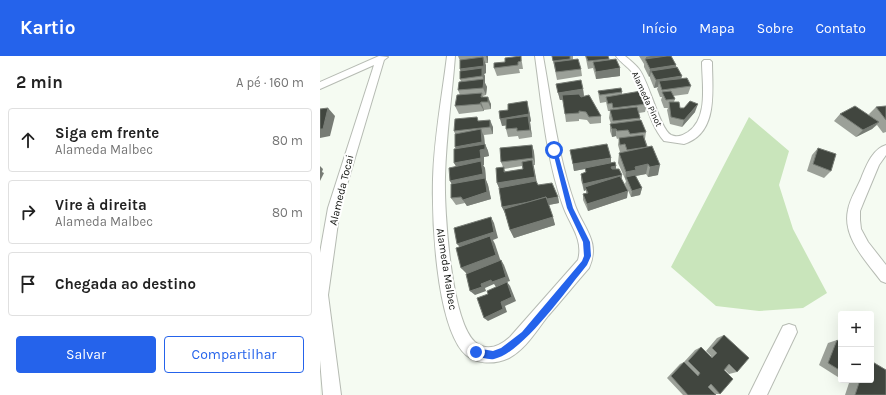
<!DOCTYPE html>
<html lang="pt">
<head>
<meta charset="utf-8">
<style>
  :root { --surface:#fff; --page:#f6f6f6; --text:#222; --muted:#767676; --line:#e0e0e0; --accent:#2563eb }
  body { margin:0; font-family:Karla,sans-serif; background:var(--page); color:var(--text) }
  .controls { position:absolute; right:12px; bottom:12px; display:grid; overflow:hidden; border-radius:4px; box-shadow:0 4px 16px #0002 }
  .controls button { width:36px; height:36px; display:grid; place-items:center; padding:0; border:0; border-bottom:1px solid var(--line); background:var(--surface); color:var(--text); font:20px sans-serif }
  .stop { position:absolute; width:12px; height:12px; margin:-9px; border:3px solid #2563eb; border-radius:50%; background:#fff }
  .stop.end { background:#2563eb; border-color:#fff; box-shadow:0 1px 4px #0008 }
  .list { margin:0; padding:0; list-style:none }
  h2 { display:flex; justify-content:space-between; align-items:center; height:52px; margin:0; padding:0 16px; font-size:17px }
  h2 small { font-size:13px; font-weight:400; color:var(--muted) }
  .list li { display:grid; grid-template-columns:26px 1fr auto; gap:12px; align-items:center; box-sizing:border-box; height:64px; margin:0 8px 8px; padding:0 8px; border:1px solid var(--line); border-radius:4px }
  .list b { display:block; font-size:15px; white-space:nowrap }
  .list p { margin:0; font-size:13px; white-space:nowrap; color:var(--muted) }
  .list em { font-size:13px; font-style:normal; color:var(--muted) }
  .actions { display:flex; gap:8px; padding:12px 16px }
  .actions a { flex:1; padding:9px 0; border:1px solid var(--accent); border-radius:4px; text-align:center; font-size:14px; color:var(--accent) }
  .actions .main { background:var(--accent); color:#fff }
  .icon { flex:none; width:22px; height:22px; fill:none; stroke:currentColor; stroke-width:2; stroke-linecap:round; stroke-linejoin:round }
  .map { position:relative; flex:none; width:566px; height:339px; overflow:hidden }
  header { display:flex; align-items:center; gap:24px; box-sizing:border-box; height:56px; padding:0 20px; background:var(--accent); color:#fff }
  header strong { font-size:19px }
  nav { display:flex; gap:22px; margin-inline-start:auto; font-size:14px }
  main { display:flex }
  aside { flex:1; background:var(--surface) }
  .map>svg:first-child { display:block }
</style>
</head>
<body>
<header>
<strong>Kartio</strong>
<nav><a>Início</a><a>Mapa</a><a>Sobre</a><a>Contato</a></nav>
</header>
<main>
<aside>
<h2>2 min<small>A pé · 160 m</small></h2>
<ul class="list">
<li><svg class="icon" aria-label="ahead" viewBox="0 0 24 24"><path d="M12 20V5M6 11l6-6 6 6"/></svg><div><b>Siga em frente</b><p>Alameda Malbec</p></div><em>80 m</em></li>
<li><svg class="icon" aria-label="right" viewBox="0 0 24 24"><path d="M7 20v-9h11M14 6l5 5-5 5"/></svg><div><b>Vire à direita</b><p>Alameda Malbec</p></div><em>80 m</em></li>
<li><svg class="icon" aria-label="arrive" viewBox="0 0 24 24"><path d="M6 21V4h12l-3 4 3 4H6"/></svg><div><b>Chegada ao destino</b></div></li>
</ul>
<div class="actions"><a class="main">Salvar</a><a>Compartilhar</a></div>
</aside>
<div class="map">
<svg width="566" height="339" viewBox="0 0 566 339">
  <rect width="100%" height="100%" fill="#f5fbf2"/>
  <!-- green -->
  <path fill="#c9e5bb" d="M429,61L469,95L459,129L473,173L507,237L483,252L439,255L396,250L351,211Z"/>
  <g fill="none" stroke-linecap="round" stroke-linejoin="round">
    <!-- minor casing -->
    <g stroke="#b6bbb3" stroke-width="2">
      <g id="minor">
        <path d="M59,0L68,1L64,4L20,152L15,189L8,239L21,339H3L0,304V197L8,152L54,9L0,33V26Z"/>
        <path d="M127,0H135C132,40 126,80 125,121C124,154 131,265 155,286C167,296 180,290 190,281L258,204C264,183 249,168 243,150C226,102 222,50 215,0H223C232,50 238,101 255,149C263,172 281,185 269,212C255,228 242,244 228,260C216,275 206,293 189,302C174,309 153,309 142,295C116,262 112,165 113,123C114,82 122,41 127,0Z"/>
        <path d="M296,0H305C310,4 315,8 319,13C329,26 340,73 351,79C358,82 363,79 368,76C389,62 382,27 382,6L384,4H390L392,6C392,34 399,77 364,88L344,85C326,64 326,36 311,15C307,10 300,6 296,0Z"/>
        <path d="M566,89V99L559,109L544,145L540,155V164L541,173L548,186L566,209V227L561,225C546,205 522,181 528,154C530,142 538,131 542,120C547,108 553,93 566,89Z"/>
        <path d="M469,268L475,270L477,276L447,339H429L463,270Z"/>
      </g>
    </g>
    <!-- minor -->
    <use href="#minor" fill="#fff" fill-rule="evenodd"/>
  </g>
  <!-- wall -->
  <g fill="#9ba098" fill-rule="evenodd">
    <path d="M138,0H168V7H165L166,17L164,18L165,20V27L167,31L166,39L163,40V41L171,48V53L164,54V55L139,58L135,50L140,39L138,34L141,25L140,23L141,15L140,13V5Z"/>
    <path d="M201,0L203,13H199L200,17L177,20L174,12L185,6Z"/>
    <path d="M232,0H253V4L261,13L262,20L237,24Z"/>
    <path d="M265,0H288L289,4L300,20L276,23L273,12L268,13L266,3Z"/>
    <path d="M319,0H351L356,9V11L361,23L371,30L368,38L353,40L355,43L354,46L360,52L375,56L362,71L350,68L347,54L348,52H344L341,44L342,41H340L337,33L338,31L334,32L330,22V20L329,21L324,11V8Z"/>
    <path d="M236,28L263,33L264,40L281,60V67L270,68L267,64L259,63V65L246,66L243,44H240Z"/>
    <path d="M278,35L302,36V38L327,48L325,56L319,57L320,62V64L326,76L325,83L338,119L328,121L326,118L316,120L322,132L320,139L311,141L305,128L306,125L298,107L299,97L304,96H300L298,89L299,82L297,83L296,80L292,81L290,75V68H291L289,62L290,55H288L286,46L280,47L279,42Z"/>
    <path d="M566,50V76L563,77L557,69L552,73L536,81L514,65L520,58L550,60L549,58L556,51Z"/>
    <path d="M209,53L211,65L210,66L212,81L199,83L198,80L188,81L186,73V69L182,70Z"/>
    <path d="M159,65L173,71V78L164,79L165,88L168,95L169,100L164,101V109H163L165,112L166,124L168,129L171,143L147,150L145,147L136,149L131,142L132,128L136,110V93L135,78L134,75Z"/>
    <path d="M212,89L214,96L215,109H213L216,126L218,129L238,141L239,147L229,149L235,169L194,182L190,174L185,157L182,151L179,132L177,127L183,111L181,106ZM202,110L203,113L186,116L184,113Z"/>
    <path d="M498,92L511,115L504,122L487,115L492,99Z"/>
    <path d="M250,94L291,107L296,110V113L302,119L301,124L307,142L268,155L263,144V138L266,137V134L264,135L261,124V118L266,116L265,113L254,115Z"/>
    <path d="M404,279L417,316L409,318L405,314H404L400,338H395L396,339H363L347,322L360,308L364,306L375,294L381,291L390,300H391L386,295L397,282Z"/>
    <path d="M517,284L521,287V323L499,309L508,287Z"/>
    <path d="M523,324H551L566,339H525L529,327Z"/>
  </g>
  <!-- shaded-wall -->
  <g fill="#777c75">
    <path d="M166,0H168V7Z"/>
    <path d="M331,0H349L326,5V1Z"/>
    <path d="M163,1L166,9V17L164,18L165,20V27L167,31L166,39L163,32L164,24L162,20H143L140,13Z"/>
    <path d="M356,9L355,17L331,15L330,20L329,21L330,13Z"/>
    <path d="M300,12V20L276,23V16Z"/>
    <path d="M362,20L360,28L339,25L338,31L334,32L336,24Z"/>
    <path d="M263,33L264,41L240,44L238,37Z"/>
    <path d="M168,41L171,48V53L168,46Z"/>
    <path d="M207,45L211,65L210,66L212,81L210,74L209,66L182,70L180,63Z"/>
    <path d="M161,46L164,54V55L160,48Z"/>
    <path d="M378,48L375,56L362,71L364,64Z"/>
    <path d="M8,52L15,60L10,80L0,82V73Z"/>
    <path d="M170,64L173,71V78L170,71Z"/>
    <path d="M559,66L552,73L536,81L543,74Z"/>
    <path d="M161,73L164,81L165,93V88L168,95L169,100L164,101V109H163L165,112L166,124L168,129L171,143L147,150L143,144L167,136L134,132L130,125L138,114L134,107L139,98L135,91Z"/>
    <path d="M292,73H296V80L292,81Z"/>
    <path d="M212,89L214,96L215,109L213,102Z"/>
    <path d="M291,102V108L254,115L253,108Z"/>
    <path d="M212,104L214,111L217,127L180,134L177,127L215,121Z"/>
    <path d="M328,108L326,118L315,120L306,121L305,125L306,116L315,111Z"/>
    <path d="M340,109L338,119L328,121L330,111Z"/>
    <path d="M0,110L3,113L2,116L4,117L0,125Z"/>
    <path d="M296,110V117L291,118V111Z"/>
    <path d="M302,119L301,126L265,131L266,134L264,135L263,128Z"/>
    <path d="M322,132L320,139L311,141L312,135Z"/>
    <path d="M308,135L307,142L268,155L267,148Z"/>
    <path d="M238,141L239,147L185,157L182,151Z"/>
    <path d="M171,161L174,167L178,182L173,184L175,188L181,206L148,219L141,212L142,193L137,188Z"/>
    <path d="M233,161L235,169L194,182L190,174Z"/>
    <path d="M181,204L184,209L190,225L187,226L190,230L196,245L185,250L187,256L168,265L164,262L176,231L174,228L165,232L166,235L155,239L150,235L161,228Z"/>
  </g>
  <!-- building -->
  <g fill="#41463f" stroke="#777c75">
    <path d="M201,0V5L198,6V9L174,12V7L185,6V2Z"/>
    <path d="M232,0H250V3L233,5Z"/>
    <path d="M266,0H288L289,3L268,5Z"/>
    <path d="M347,0H351L356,9L330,13L325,3Z"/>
    <path d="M163,1L164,10L140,13V4Z"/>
    <path d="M258,3L261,13L236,16L234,6Z"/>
    <path d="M296,3L300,12L276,16L273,6Z"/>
    <path d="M357,11L362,20L336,24L331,15Z"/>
    <path d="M162,12V20L140,23V15Z"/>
    <path d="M367,22L371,30L342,34L339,25Z"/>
    <path d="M164,23L163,32L138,34L139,26Z"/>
    <path d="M261,24L263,33L238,37L236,28Z"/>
    <path d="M301,32L302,36L280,39L278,35Z"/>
    <path d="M321,35L327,48L293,52L292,47L288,48L286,41Z"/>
    <path d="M351,35L355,43L346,44L342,36Z"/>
    <path d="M162,37L161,41H168V46H161L160,48L135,50L137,39Z"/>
    <path d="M259,38L261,41L269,39L281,60L269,61L266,56L259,55V57L245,58L242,39Z"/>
    <path d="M207,45L209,58L180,63L179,55L188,54V48Z"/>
    <path d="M370,45L378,48L364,64L351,61L349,46H359L360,52H364Z"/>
    <path d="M535,50L559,66L543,74L520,58Z"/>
    <path d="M566,50V64L556,51Z"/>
    <path d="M317,51L320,62L293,65L290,54Z"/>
    <path d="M8,52L3,73H0V53Z"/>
    <path d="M208,60L210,74L197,75V72L186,73V63Z"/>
    <path d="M157,61L158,65L170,64V71L134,75L135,63Z"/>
    <path d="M321,64L326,76L310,78L308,74L297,75L296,73H292L290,68Z"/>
    <path d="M161,73L162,86L135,91V78Z"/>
    <path d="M323,79L327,91L307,94L305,88L300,89L299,82Z"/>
    <path d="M165,88V93L160,94L161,102L134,107V93Z"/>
    <path d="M287,88L291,102L253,108L250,94Z"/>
    <path d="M212,89L213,102L181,106L180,92Z"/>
    <path d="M332,90L340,109L330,111L328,108L315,111L316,114L306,116L299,97Z"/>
    <path d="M498,92L516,98L511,115L493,108Z"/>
    <path d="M212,104L215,121L177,127L176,112L184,111V116L203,113L202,106Z"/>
    <path d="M161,105L163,118L130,125L129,112Z"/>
    <path d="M295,106L296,110L291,111L292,113H299L302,119L263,128L261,118L266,116L265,112Z"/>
    <path d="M315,119L322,132L312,135L306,121Z"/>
    <path d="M300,120L308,135L267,148L263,138L268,137L265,131Z"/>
    <path d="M165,122L167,136L143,144L141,141L131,142V128Z"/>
    <path d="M216,125L218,129L232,127L238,141L227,143L226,141L209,146L182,151L179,132Z"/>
    <path d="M226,141L233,161L190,174L184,153Z"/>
    <path d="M171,161L174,176L137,188L134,172Z"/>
    <path d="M170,180L176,199L141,212L136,192Z"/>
    <path d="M181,204L186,221L172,226L171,224L161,228L162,231L150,235L146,218Z"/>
    <path d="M187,226L192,241L181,246L183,253L164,262L157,242L168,238L167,235Z"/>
    <path d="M404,279L429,302L417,316L409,308L404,314L413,323L400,338L391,328L388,331L396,339H368L351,320L364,306L378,320L380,317L368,305L381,291L392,302L397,297L392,292Z"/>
    <path d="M517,284L521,287V315L508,307Z"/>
    <path d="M551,305L566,314V339H535L539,327L535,324H551Z"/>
  </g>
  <!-- route -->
  <path fill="#2563eb" d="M232,92L237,94L253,152L270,186L271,200L267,209C247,233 203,297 174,303C169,304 159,301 153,299V293L156,292L173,295L181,292L202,276L262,205L264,200L263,186L247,152Z"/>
  <g text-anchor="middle" stroke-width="4" stroke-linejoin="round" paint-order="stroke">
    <!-- far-street labels -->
    <g font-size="9" fill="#0f110e" stroke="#fff">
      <text transform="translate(327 43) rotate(65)" y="3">Alameda Pinot</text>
    </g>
    <!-- street labels -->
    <g font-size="11" fill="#0f110e" stroke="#fff">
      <text transform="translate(21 134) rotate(-76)" y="4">Alameda Tocai</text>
      <text transform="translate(127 213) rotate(81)" y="4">Alameda Malbec</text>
    </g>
  </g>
</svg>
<div class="controls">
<button>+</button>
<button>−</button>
</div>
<div class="stop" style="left:234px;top:94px"></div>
<div class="stop end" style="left:156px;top:296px"></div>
</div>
</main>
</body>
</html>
